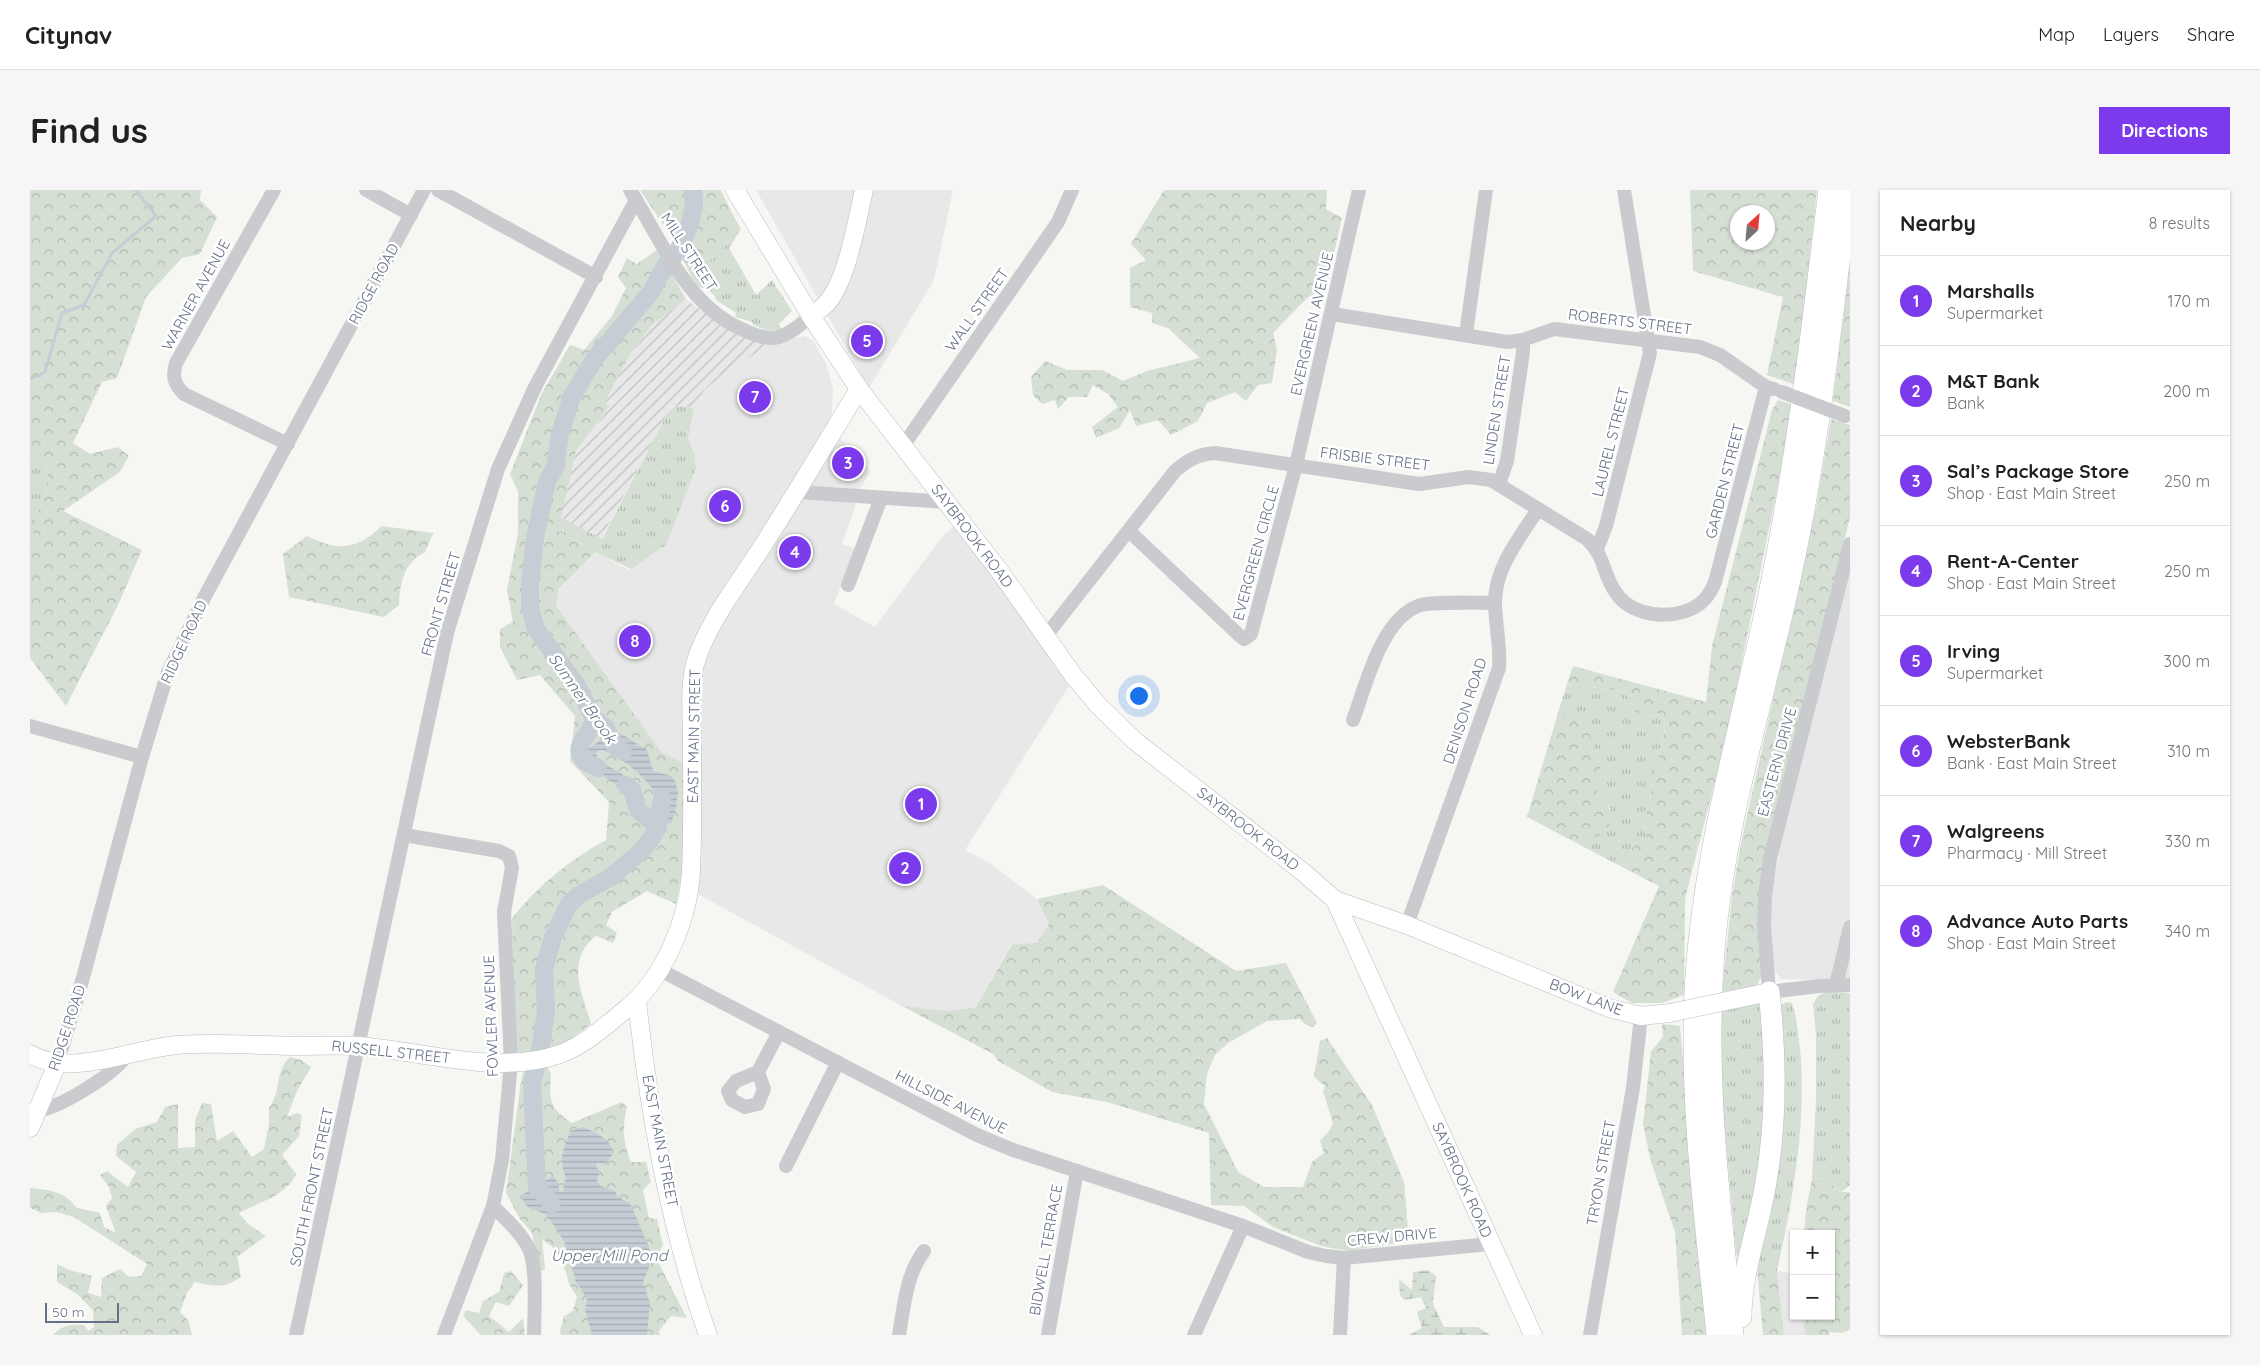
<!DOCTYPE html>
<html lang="en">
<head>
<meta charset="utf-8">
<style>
  :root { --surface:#fff; --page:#f6f6f6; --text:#202124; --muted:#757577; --line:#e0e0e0; --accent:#7c3aed }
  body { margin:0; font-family:Quicksand,sans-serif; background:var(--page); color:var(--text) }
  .controls { position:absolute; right:15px; bottom:15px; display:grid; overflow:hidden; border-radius:0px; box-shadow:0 1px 4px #0004 }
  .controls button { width:45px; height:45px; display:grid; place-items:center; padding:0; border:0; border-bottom:1px solid var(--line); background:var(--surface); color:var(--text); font:25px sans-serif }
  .compass { position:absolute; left:1700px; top:15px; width:45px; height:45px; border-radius:50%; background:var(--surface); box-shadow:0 1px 4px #0004; rotate:26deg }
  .scale { position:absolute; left:15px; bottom:12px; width:74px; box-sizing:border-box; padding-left:5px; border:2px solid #647086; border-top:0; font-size:14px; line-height:18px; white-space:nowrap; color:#647086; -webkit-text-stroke:4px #fff; paint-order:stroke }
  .you { position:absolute; left:1108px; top:505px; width:18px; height:18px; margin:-12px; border:4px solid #fff; border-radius:50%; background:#1a73e8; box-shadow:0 0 0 8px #1a73e833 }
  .badge { display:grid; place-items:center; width:32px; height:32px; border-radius:50%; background:var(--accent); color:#fff; font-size:16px; font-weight:700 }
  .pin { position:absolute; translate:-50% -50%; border:2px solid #fff; box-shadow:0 1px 5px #0006 }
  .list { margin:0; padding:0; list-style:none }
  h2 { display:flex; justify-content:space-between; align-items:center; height:65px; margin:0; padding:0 20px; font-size:21px }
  h2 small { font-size:16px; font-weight:400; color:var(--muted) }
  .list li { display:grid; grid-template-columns:32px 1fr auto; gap:15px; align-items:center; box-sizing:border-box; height:90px; padding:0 20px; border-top:1px solid var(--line) }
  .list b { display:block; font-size:19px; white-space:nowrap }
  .list p { margin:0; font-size:16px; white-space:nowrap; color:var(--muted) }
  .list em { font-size:16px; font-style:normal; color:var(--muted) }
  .map { position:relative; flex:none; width:1820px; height:1145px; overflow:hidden; border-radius:0px }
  header { display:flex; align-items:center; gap:30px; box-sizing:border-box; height:70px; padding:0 25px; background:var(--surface); border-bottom:1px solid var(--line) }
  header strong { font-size:24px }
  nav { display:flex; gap:28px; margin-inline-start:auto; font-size:18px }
  .intro { display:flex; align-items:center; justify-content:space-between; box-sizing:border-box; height:120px; padding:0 30px }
  h1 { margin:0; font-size:35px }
  .button { padding:12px 22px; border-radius:0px; background:var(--accent); color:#fff; font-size:18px; font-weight:700 }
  main { display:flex; gap:30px; padding:0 30px }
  aside { flex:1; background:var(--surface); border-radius:0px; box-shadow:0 1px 4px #0004 }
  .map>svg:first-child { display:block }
</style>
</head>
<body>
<header>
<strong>Citynav</strong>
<nav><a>Map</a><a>Layers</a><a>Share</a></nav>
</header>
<div class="intro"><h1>Find us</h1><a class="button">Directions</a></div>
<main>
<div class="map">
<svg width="1820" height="1145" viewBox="0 0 1820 1145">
  <defs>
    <pattern id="industrial-furrows" width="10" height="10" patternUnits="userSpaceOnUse" patternTransform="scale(1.25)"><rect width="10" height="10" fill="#e7e8e7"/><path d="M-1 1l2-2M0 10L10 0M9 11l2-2" fill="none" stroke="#bfc0c1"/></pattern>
    <pattern id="grass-tufts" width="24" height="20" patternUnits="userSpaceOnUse" patternTransform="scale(1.25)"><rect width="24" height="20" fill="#d6dfd4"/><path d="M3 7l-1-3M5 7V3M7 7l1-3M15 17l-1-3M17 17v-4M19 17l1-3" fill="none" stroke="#b1b9b2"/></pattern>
    <pattern id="forest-crowns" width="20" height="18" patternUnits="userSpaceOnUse" patternTransform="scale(1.25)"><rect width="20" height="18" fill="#d6dfd4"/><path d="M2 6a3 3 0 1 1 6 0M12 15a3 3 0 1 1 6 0" fill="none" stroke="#b1b9b2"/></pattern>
    <pattern id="wetland-marsh" width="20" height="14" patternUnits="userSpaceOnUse" patternTransform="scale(1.25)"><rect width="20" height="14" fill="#d6dfd4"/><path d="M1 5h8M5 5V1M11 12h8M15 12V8" fill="none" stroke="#b1b9b2"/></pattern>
    <pattern id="water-rules" width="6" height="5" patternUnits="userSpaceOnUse" patternTransform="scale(1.25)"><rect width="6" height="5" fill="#c6cdd4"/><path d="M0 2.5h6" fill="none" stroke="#a4abb2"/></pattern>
  </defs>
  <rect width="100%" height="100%" fill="#f6f7f3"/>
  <!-- built -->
  <g fill="#e7e8e7">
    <path d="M726,0H923L904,90L839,198Z"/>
    <path d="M775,146L783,151L797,175L803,199L802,222L800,230L664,451L655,490L654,603L517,404L565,362L599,380L636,355L664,263L658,249L664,218L675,199L741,152Z"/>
    <path d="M809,247L841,281L822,310L827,311L812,354L825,359L804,414L845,437L911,348L925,335L950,365L1039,496L935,660L961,674L1007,709L1019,734L1007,753L981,754L946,817L919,821L872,816L666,703L667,502L674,476L684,450L705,413Z"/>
    <path d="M1820,381V790L1751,789L1745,782L1743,774L1740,724L1743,695L1752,649Z"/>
    <path d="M1747,1081L1764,1083V1126H1773L1775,1145H1754Z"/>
  </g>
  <!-- industrial -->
  <path fill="url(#industrial-furrows)" d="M656,109L680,127L741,152L675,199L664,218L645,216L635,228L571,349L530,327L546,261L580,217L574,214L599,166L621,136Z"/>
  <!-- grass -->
  <g fill="url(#grass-tufts)">
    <path d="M702,23L711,39L699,58L726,105L742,90L762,121L749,134L751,139L749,141L737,140L725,136L722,132L705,127L706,123L686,110L685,106L677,99L669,97L662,88L702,49Z"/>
    <path d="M645,216L664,218L658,249L664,263L666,278L636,355L601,379L565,362L528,341L530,327L572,349L635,228Z"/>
    <path d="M16,269L19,299L7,322L5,353L0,357V273Z"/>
    <path d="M1537,494L1592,501C1602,508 1608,522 1620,527L1628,523L1634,530L1635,539L1614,634L1616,649L1614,654L1602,658L1596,679L1554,657L1581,619L1567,602L1572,583L1528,523Z"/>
    <path d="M1798,802L1820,803V995L1811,1002L1793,988L1782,989L1786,910V846L1783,814L1789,805Z"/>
    <path d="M1757,812L1762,813C1767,828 1768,843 1770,858C1777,932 1763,1010 1747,1081L1727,1077L1741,1024L1750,954L1749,816Z"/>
    <path d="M1728,813L1734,819L1739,930L1709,1072L1706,1063L1693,919L1691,821Z"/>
  </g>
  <!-- forest -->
  <g fill="url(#forest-crowns)" fill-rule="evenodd">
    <path d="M0,0H171L170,10L187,27L170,64L152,68L116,107L87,188L72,192L43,253L60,264L88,257L99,266L90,282L33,321L112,360L88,415L36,516L0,468V357L5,353L3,345L7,322L19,299L16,270L0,273Z"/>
    <path d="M610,0H691L702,23V49L662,88L644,51Z"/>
    <path d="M1134,0H1297L1296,19L1312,28L1297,94L1276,109L1243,143L1247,160L1242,193L1228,195L1216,211L1205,202L1177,213L1168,231L1141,245L1128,230L1106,236L1100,220L1089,238L1066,248L1062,237L1088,217L1078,204L1063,195L1057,207H1039L1028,219L1025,210L1012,214L1003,205L1001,187L1015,171L1037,180H1072L1093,191L1117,181L1170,168L1138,138L1122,133V123L1100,117V78L1116,70L1101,54Z"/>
    <path d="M1660,0H1787L1766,195L1737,185L1753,107L1663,81ZM1708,22H1738V52H1708Z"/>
    <path d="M628,59L656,109L621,136L599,166L574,214L580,216L546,261L528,341L565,362L528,399L526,416L632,563L654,573L652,683L646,714L617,701L582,722L576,735L587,743L583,753L566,746C535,770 552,803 561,834L527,859L490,864L484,855L482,728C509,695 539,670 576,650L579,612L540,571L545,526L510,485L487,490L470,457V439L483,432L477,400L488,343V302L480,284L511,205L540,155L554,160L582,126L596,98L588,87L597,68L607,74Z"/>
    <path d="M1820,74V217L1803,211Z"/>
    <path d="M1748,210L1760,214L1763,221L1698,540L1655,709L1654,805L1632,813H1602L1583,802L1629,696L1596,679L1602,658L1608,652L1614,654L1616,649L1614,634L1635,539L1634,530L1628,523L1620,527L1604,521L1598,506L1592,501L1537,494L1543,476L1676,512L1682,456L1742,220Z"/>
    <path d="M1801,229L1820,235V327L1729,708L1727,733L1731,778V787L1726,796L1692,802L1702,706L1711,653L1786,318Z"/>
    <path d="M352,336L403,343L395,362C374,373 370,392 369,415L354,427L259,407L253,364L277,346C309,362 326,360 352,336Z"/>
    <path d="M1528,523L1554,527L1572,583L1567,602C1582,620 1586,622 1575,644L1561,648L1554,657L1497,627Z"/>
    <path d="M1073,695L1206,781L1256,773L1287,833L1283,837L1276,835L1270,829L1237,831L1198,853L1185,865L1177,884L1174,914L1208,982L1234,997H1273L1282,972L1294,963L1290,951L1299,941L1303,933L1293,901L1295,896L1284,887L1290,851L1297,848L1342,915L1374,992L1379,1051L1318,1061L1291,1056L1243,1037L1214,1016L1181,1015L1179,943L1077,912L1022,902L968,871L963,864L872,816L919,821L946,817L982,754L1007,753L1019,734L1007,709Z"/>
    <path d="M1632,834L1650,836L1678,1145H1652L1645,1042L1621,972L1613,934L1621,861L1633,847Z"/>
    <path d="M260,867L271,870L281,877L267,901L257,927L267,923L272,925L269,946L252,965L266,984C256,1006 229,1012 209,1023L218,1034L236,1046L207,1067L211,1087C193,1099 185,1096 165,1092L157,1103L150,1122L158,1130L162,1145H23C31,1135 43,1134 54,1135L59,1141L64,1137L63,1120L47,1104L27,1092V1074L39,1080L62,1086L58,1103L71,1107L72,1088L90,1079L99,1087L111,1086L117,1074L44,1027L27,1022L11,1023L0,1018V998C20,1000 34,1001 47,1018L70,1023L74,1037L86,1043L76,1016L82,1008L79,997L70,985L77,981L98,997L106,982L86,966L87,955L105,939L127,932L135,917L148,914V958L165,957V930L172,913L181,914L187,951L203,941L222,967L234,959L239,933V918C252,902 244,881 260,867Z"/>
    <path d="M515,874L521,883C519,910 519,918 542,933L592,912L597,917C592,937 593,954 601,972H616L621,992L613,1000L619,1028L627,1029L633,1055L626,1068L657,1128L641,1126L629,1141L630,1145H531L530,1142L534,1126L543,1121L547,1107L539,1094L536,1082L525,1059L512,1049L515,1080L510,1081L502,1043L490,1029L476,1003L492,884L497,879Z"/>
    <path d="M1793,988L1811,1002H1820V1139L1812,1143L1800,1142L1799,1145H1775L1773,1126H1801V1044H1774L1776,1020L1782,989Z"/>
    <path d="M1727,1077L1747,1081L1754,1145H1733Z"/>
    <path d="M481,1081L493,1095L479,1116L466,1112L459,1126L479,1142L493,1128L495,1145H451L433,1126L436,1120L449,1123L453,1111L469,1102L474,1083Z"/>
  </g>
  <!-- wetland -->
  <path fill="url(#wetland-marsh)" d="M1398,1080L1406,1086L1403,1114L1414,1137H1448L1460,1145H1379L1392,1138L1387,1122L1396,1118L1391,1107L1374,1110L1370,1105L1369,1089L1382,1100L1383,1082Z"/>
  <!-- water -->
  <g fill="url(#water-rules)">
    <path d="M585,540L617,560L623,581C629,583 638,584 642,587C652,598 646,622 641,633L632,632L625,625C623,617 627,609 624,602C619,590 582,558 569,560L566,564C570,574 583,578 592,584C600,590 605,601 609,611L606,616H602L584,593L559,578L547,567Z"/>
    <path d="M553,937C567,943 578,948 584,962L576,974L567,973L566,977L570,982L567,990L570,996L585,1001L587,1007L600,1013L619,1057L620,1075L613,1092L620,1113L617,1145H562L555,1120L557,1108L546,1092L534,1051L517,1025L498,1017L490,1006L523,986L528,993L529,1002L534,1001L533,995L536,988C528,970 533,958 541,941Z"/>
  </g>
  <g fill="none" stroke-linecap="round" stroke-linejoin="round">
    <!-- stream -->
    <path stroke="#c6cdd4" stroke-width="3" d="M0,189L15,182L32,123L54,115L82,63L126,26L106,0"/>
    <!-- river -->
    <g stroke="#c6cdd4" stroke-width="18">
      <path d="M564,528C563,544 540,555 554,570C557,574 564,575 568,578"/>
      <path d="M593,562L585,556L575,537L564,528L547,496L506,439L500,417V393L505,348L517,291L525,278L530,244L542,206L566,167L621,102L635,76L648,61L660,34L664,13L663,0"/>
      <path d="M596,595L602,600L608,620L628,637"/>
      <path d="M522,1014L507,997L502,894L511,856L516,821L514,779L523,747L539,714L549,705L581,687L610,662L621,649L628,637L632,608"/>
    </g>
    <!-- major casing -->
    <g stroke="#b9bcc0" stroke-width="19">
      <g id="major">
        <path d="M705,0L781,126L829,199L968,379L1043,485L1068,515L1105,551L1273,682L1305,710L1503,1145"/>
        <path d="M781,126C786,122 792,118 796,114C817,92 827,30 834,0"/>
        <path d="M1305,710L1377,735L1579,818L1611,826L1640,823"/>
        <path d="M1706,809L1739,802"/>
        <path d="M607,810C618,918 641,1043 678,1145"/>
        <path d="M0,864C42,888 101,859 147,855C185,852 225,855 264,856C286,856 308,855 329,856C392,861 469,886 530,864C555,855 575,836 595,820C633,790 658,731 661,682C663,639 662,595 662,552C662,527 659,498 665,474C676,435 708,394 730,360C764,307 796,253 829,199"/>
        <path d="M0,938L27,874"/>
      </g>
    </g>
    <!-- highway casing -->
    <g stroke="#bbbcc0" stroke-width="22">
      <g id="highway">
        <path d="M1711,1127C1711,1082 1729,1037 1736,992C1747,930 1746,866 1739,802"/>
        <path d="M1687,1145C1675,1026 1658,906 1666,785C1675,659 1710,537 1737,414C1766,277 1782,139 1799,0"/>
        <path d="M1703,1145C1690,1012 1673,884 1685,750C1696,625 1736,503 1762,380C1789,255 1802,127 1818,0"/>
      </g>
    </g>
    <!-- minor -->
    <g stroke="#c9cbcf" stroke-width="14">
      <path d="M244,0L146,173C142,186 144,194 154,204L258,254"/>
      <path d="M336,0L381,25"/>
      <path d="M408,0L566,87"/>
      <path d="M600,0C632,51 657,118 716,141C727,146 738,150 749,147C762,143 771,134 781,126"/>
      <path d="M1302,124L1477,152L1493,150L1524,139L1670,157L1690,165L1736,197L1744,199"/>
      <path d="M1436,144L1456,0"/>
      <path d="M873,256L1028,32L1042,0"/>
      <path d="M1469,294L1477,271L1493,162V150"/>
      <path d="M768,302L917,312"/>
      <path d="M1099,341L1210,446L1214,449L1221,444L1266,275L1329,0"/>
      <path d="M1820,354L1740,669L1735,706L1734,735L1739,802L1789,796L1820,795"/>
      <path d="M1567,359L1576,336L1620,163L1594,0"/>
      <path d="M818,395L851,308"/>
      <path d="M1015,447L1145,281C1158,270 1168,264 1185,263L1389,294L1439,287L1461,290L1557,349C1575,367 1572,380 1584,400C1597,422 1625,428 1649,423C1667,419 1678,410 1685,392L1736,197"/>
      <path d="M1323,530C1336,495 1351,430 1388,416C1399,411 1449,413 1465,413"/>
      <path d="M0,536L112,567"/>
      <path d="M374,645L469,661L479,666L482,678L474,722L481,873L472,970L463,1016L414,1145"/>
      <path d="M1377,735L1469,478C1471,456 1465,434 1465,412C1465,377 1490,348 1508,319"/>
      <path d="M630,780L947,945L983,960L1213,1036L1278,1062L1296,1066L1314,1068L1460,1054"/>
      <path d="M1806,795L1820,737"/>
      <path d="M27,874L51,795L112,567L138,482L174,408L394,0"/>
      <path d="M728,882L734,899L728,914L715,917L702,910L698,901L706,891L728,882L749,842"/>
      <path d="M7,921C31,917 86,884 98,863"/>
      <path d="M756,976L808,872"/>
      <path d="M463,1016C475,1029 490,1041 498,1057C508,1075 504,1123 504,1145"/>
      <path d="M266,1145L417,443L468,279L505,197L606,10"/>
      <path d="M869,1145C874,1116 876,1085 894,1061"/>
      <path d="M1018,1145L1047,981"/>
      <path d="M1164,1145L1213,1036"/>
      <path d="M1310,1145L1314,1068"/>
      <path d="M1560,1145L1603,898L1611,826"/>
    </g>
    <!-- major -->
    <use href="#major" stroke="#fff" stroke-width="18"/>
    <!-- highway -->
    <use href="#highway" stroke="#fff" stroke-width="21"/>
    <!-- major-bridge casing -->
    <g stroke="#b9bcc0" stroke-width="19" stroke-linecap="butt">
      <path id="major-bridge" d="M1640,823L1706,809"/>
    </g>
    <!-- minor-bridge -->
    <path stroke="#c9cbcf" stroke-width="14" d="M1752,202L1815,226"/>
    <!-- major-bridge -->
    <use href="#major-bridge" stroke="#fff" stroke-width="18"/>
  </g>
  <g text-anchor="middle" stroke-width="5" stroke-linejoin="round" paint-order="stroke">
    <!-- street labels -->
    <g font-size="15" fill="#647086" stroke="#fff">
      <text transform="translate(659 62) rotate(57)" y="5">MILL STREET</text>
      <text transform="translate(344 94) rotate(-62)" y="5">RIDGE ROAD</text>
      <text transform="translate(166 105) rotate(-61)" y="5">WARNER AVENUE</text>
      <text transform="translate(947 120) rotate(-55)" y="5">WALL STREET</text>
      <text transform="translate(1600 132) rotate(7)" y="5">ROBERTS STREET</text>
      <text transform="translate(1282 134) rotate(-77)" y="5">EVERGREEN AVENUE</text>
      <text transform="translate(1467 220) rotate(-81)" y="5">LINDEN STREET</text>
      <text transform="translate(1581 252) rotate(-76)" y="5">LAUREL STREET</text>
      <text transform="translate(1345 269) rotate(7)" y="5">FRISBIE STREET</text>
      <text transform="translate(1695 291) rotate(-76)" y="5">GARDEN STREET</text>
      <text transform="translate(942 346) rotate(53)" y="5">SAYBROOK ROAD</text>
      <text transform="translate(1226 363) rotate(-75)" y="5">EVERGREEN CIRCLE</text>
      <text transform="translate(411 414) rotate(-74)" y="5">FRONT STREET</text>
      <text transform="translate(154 452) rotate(-65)" y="5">RIDGE ROAD</text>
      <text transform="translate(1435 521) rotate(-72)" y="5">DENISON ROAD</text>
      <text transform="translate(664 546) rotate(-89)" y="5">EAST MAIN STREET</text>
      <text transform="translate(1747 572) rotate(-75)" y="5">EASTERN DRIVE</text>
      <text transform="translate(1218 639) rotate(38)" y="5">SAYBROOK ROAD</text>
      <text transform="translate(1556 807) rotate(21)" y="5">BOW LANE</text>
      <text transform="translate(461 826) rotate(-92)" y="5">FOWLER AVENUE</text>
      <text transform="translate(37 838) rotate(-72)" y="5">RIDGE ROAD</text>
      <text transform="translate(361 862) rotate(6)" y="5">RUSSELL STREET</text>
      <text transform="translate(921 912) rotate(27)" y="5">HILLSIDE AVENUE</text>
      <text transform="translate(630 951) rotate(79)" y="5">EAST MAIN STREET</text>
      <text transform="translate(1571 983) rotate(-80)" y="5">TRYON STREET</text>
      <text transform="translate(1432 990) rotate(66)" y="5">SAYBROOK ROAD</text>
      <text transform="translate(282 997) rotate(-78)" y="5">SOUTH FRONT STREET</text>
      <text transform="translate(1362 1047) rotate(-5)" y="5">CREW DRIVE</text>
      <text transform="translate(1016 1060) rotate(-80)" y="5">BIDWELL TERRACE</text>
    </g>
    <!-- water labels -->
    <g font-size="16" font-style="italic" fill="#657889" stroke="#fff">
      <text transform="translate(553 508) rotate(55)" y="6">Sumner Brook</text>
      <text x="579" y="1071">Upper Mill Pond</text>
    </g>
  </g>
</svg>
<div class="controls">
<button>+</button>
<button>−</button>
</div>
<svg class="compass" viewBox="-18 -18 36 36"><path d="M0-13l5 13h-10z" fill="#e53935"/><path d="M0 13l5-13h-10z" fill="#757577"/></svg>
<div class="scale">50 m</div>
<div class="you"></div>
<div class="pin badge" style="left:891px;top:614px">1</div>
<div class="pin badge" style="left:875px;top:678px">2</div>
<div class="pin badge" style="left:818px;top:273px">3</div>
<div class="pin badge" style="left:765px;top:362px">4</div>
<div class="pin badge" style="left:837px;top:151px">5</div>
<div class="pin badge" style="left:695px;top:316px">6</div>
<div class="pin badge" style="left:725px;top:207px">7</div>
<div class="pin badge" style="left:605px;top:451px">8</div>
</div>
<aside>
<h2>Nearby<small>8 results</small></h2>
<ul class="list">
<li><span class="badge">1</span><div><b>Marshalls</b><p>Supermarket</p></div><em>170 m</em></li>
<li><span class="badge">2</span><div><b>M&amp;T Bank</b><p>Bank</p></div><em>200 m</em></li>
<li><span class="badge">3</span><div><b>Sal’s Package Store</b><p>Shop · East Main Street</p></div><em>250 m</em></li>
<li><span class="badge">4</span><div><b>Rent-A-Center</b><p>Shop · East Main Street</p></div><em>250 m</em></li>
<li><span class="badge">5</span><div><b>Irving</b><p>Supermarket</p></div><em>300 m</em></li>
<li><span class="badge">6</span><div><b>WebsterBank</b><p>Bank · East Main Street</p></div><em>310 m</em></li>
<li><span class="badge">7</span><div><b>Walgreens</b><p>Pharmacy · Mill Street</p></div><em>330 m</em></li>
<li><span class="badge">8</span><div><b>Advance Auto Parts</b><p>Shop · East Main Street</p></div><em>340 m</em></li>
</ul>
</aside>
</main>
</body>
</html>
